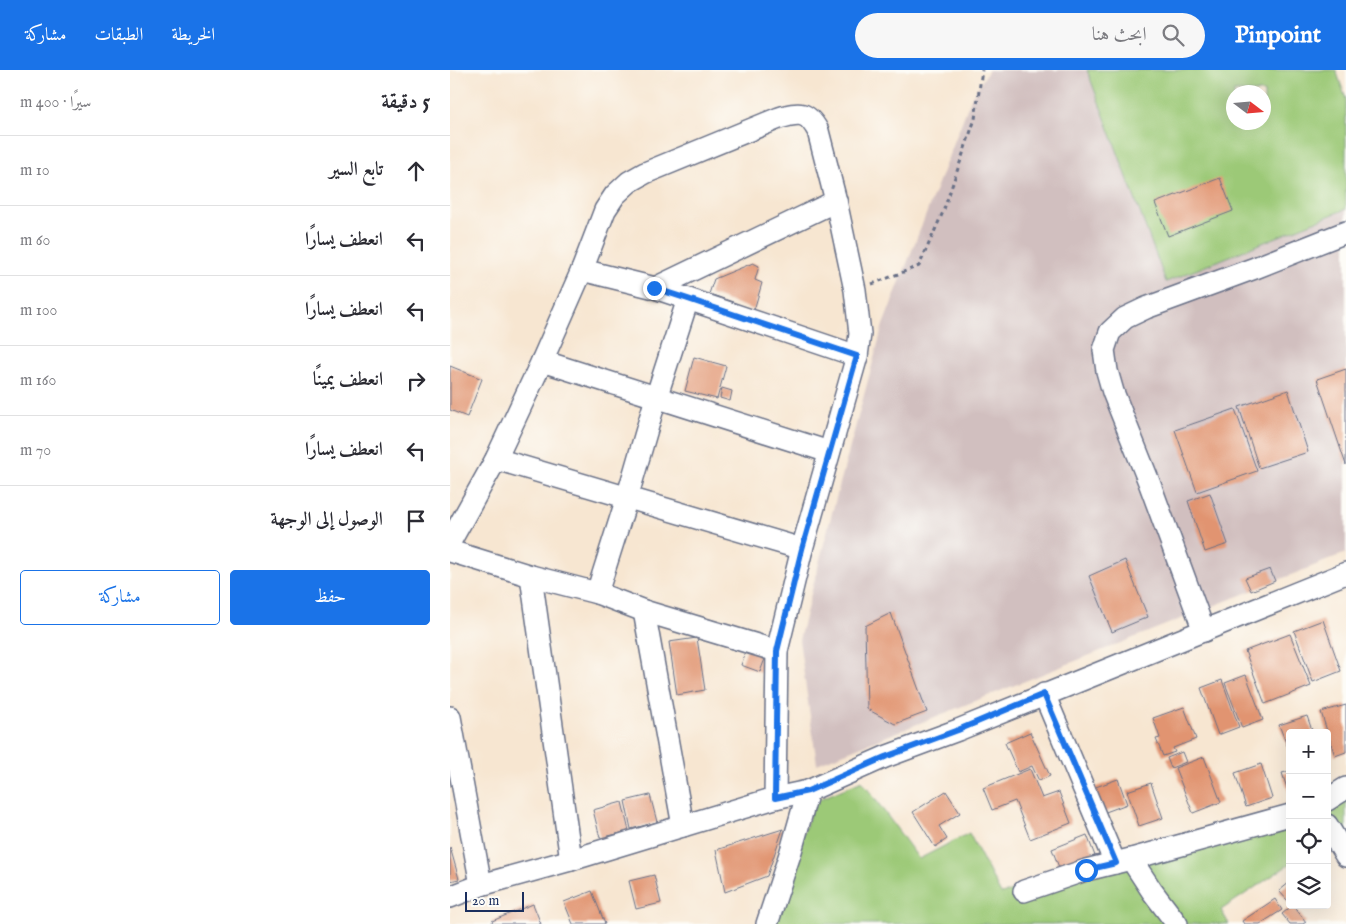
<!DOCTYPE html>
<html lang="ar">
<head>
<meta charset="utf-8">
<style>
  :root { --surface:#fff; --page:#f7f7f7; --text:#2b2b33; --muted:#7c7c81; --line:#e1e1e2; --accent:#1a73e8 }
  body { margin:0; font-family:"IM FELL English",Amiri,serif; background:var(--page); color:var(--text); direction:rtl }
  .controls { position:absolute; right:15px; bottom:15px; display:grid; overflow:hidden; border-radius:5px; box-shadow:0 5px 20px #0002 }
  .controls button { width:45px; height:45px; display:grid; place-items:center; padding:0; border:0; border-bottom:1px solid var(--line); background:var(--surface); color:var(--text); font:25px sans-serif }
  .compass { position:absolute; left:776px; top:15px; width:45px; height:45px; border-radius:50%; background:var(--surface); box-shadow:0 5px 20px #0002; rotate:106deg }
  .scale { position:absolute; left:15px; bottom:12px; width:59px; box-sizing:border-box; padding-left:5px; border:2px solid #1b2f5e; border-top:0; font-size:14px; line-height:18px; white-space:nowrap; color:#1b2f5e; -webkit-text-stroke:4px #fdfcf7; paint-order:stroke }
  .stop { position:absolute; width:15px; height:15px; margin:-11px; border:4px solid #1a73e8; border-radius:50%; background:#fff }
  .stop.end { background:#1a73e8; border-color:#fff; box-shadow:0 1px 5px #0008 }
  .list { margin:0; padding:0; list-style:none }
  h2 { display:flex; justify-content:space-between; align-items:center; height:65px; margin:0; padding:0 20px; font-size:21px }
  h2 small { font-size:16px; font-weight:400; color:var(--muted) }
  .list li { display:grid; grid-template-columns:32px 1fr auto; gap:15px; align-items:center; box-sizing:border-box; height:70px; padding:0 20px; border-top:1px solid var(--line) }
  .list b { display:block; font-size:19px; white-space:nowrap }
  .list em { font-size:16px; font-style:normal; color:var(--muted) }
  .actions { display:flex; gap:10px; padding:15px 20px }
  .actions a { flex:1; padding:11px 0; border:1px solid var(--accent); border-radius:5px; text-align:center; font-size:18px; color:var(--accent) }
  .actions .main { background:var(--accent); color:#fff }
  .icon { flex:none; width:28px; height:28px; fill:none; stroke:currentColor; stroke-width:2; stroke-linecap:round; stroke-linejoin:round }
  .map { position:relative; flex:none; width:896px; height:854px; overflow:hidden; direction:ltr }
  header { display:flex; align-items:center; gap:30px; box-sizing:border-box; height:70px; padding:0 25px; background:var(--accent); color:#fff }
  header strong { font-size:24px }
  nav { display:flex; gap:28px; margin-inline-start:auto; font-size:18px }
  .search { width:350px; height:45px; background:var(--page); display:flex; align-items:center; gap:12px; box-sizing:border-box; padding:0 18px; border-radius:28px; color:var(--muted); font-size:19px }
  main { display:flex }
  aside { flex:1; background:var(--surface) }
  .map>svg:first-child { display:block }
</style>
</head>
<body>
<header>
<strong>Pinpoint</strong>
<div class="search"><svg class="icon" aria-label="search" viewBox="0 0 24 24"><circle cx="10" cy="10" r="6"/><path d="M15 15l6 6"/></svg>ابحث هنا</div>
<nav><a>الخريطة</a><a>الطبقات</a><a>مشاركة</a></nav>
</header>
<main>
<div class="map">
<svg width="896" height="854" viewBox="0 0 896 854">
  <rect width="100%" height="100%" fill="#fdfcf7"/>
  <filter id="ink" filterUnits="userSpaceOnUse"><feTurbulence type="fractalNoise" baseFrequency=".02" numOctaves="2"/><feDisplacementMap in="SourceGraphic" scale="10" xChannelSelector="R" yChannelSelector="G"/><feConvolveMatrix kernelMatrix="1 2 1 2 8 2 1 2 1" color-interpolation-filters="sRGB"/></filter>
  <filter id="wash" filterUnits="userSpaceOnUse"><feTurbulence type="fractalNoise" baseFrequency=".0096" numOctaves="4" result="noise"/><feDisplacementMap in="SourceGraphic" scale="20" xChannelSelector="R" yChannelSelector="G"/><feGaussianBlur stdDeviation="1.12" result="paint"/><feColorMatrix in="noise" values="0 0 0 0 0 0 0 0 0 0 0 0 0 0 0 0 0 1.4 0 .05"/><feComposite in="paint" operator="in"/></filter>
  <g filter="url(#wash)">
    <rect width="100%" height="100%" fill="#f7e6d1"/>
    <!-- industrial -->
    <path fill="#d1bfbf" d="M539,0H638L716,212L896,139V483L367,694L349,570L382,443L433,255L522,26Z"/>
    <!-- green -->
    <g fill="#9cc977" stroke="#5c7c6a" fill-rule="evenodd">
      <path d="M637,0H886L896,29V139L716,212ZM784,22H814V52H784Z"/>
      <path d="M412,711L469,789L519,763L551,824L840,748V794L771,840L779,854H320L365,731Z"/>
      <path d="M896,724V775L877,746V734Z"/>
    </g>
    <g id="blocks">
      <!-- building -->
      <g fill="#e19471">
        <path d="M770,108L783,141L718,166L705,133Z"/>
        <path d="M303,193L309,196L305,210L312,213L304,240L259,224L264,209Z"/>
        <path d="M244,287L276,296L267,329L235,321Z"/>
        <path d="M0,296L32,309L17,347L0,340Z"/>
        <path d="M896,299V395L867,309Z"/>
        <path d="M272,318L282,321L280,331L270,328Z"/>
        <path d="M838,320L858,382L809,398L789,337Z"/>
        <path d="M785,339L807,401L747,422L725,360Z"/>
        <path d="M760,423L778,474L755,482L738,431Z"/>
        <path d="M675,490L698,547L662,562L639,506Z"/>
        <path d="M820,499L825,511L801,521L795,508Z"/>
        <path d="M441,543L477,642L445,654L417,639L415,556Z"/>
        <path d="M873,550L891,601L863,612L844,561Z"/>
        <path d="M840,564L861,616L815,634L795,581Z"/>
        <path d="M247,568L255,620L227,625L219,572Z"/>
        <path d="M297,579L316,586L310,602L291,595Z"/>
        <path d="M796,605L813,650L792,658L775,613Z"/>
        <path d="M772,610L789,657L768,665L751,618Z"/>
        <path d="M896,635V682L885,686L871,642Z"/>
        <path d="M734,637L746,669L723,678L725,682L713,686L706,669L710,668L703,648Z"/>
        <path d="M857,646L863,663H840V683L829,655Z"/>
        <path d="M580,662L600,706L589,711L582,696L568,702L555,673Z"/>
        <path d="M732,682L736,692L721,698L717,688Z"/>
        <path d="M754,687L771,732L743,743L725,698Z"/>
        <path d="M811,694L822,728L796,737L785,703Z"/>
        <path d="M580,699L592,728L609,722L621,753L580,769L565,731L542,740L533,718Z"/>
        <path d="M840,701V723L839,724L832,703Z"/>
        <path d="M668,709L677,734L653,743L643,718Z"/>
        <path d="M701,713L713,748L689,756L677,721Z"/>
        <path d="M496,721L510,743L489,756L497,769L485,777L463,742Z"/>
        <path d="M200,725L207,752L181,759L175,731Z"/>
        <path d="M172,732L179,761L150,768L143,740Z"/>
        <path d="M333,759L317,806L275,822L266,780Z"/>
        <path d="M637,765L645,786L610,800L602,779Z"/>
        <path d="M0,777L9,809L0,811Z"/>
        <path d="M204,805L211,833L186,839L179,811Z"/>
        <path d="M840,812V829L838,831L829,821Z"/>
        <path d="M142,821L155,854H123L114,832Z"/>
        <path d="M825,829L832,840L810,854H794L792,851Z"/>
        <path d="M83,834L91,854H43L42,851Z"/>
        <path d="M843,835L856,852L853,854H840L832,844Z"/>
      </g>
    </g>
  </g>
  <g filter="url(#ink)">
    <use href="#blocks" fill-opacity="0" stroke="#686f86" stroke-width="1"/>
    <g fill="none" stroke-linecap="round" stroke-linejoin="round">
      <!-- minor casing -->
      <g stroke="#686f86" stroke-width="24">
        <g id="minor">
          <path d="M132,200L205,218L238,229L407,286"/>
          <path d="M205,218L386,131"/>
          <path d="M92,291L379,382"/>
          <path d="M46,389L352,479"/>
          <path d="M0,472L46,389L92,291L132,200L155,140L165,125L179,112L195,103L329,48C350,42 357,41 368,61L386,131L405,220L410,264L407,286L352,479L327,581L325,728"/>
          <path d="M0,481L81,506L147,523L194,541L327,581"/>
          <path d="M81,506L121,790"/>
          <path d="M147,523L177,428L206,328L238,229"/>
          <path d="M194,541L233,756"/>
          <path d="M754,561L699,412L663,322L657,301L654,280L660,262L675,248L696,238L805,198L896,162"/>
          <path d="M594,624L665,793"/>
          <path d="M0,647L31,815"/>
          <path d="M877,730L896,718"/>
          <path d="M877,755L896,786"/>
          <path d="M681,789L702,821L727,854"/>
          <path d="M574,821L636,800L681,789L840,745"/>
          <path d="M0,827L31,815L121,790L325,728L358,721L435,687L508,660L896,503"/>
          <path d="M317,854L341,781L358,721"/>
        </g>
      </g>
      <!-- path -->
      <path stroke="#686f86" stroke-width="3" stroke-dasharray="4 4" stroke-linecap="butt" d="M422,214L469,196L493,142L525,49L532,0"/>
      <!-- minor -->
      <use href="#minor" stroke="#fff" stroke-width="21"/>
    </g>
  </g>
  <g fill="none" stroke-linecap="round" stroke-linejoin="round" filter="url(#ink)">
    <!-- route -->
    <path stroke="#1a73e8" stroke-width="6" d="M204,218L238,229L407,286L352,479L327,581L325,728L358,721L435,687L508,660L594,624L666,793L636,800"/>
  </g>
</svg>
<div class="controls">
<button>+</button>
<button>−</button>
<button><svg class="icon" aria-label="locate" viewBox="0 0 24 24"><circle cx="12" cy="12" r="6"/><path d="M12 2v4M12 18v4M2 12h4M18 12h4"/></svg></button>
<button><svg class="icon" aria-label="layers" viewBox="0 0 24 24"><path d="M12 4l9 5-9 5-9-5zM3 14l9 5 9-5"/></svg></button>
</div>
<svg class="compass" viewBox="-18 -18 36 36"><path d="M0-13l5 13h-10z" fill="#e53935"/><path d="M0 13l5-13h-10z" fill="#7c7c81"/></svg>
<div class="scale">20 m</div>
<div class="stop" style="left:636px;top:800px"></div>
<div class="stop end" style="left:204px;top:218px"></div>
</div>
<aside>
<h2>5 دقيقة<small>سيرًا · 400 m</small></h2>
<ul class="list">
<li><svg class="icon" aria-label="ahead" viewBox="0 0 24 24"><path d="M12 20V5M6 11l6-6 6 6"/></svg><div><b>تابع السير</b></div><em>10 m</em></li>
<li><svg class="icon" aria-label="left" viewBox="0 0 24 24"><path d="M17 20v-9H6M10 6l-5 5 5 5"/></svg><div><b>انعطف يسارًا</b></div><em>60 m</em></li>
<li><svg class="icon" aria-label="left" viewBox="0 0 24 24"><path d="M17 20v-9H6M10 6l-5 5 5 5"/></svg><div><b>انعطف يسارًا</b></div><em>100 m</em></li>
<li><svg class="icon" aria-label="right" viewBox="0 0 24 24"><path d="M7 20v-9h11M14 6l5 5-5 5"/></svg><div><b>انعطف يمينًا</b></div><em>160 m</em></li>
<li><svg class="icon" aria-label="left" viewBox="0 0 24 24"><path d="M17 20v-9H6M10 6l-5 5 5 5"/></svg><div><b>انعطف يسارًا</b></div><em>70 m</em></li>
<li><svg class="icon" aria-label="arrive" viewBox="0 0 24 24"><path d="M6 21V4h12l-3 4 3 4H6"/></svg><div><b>الوصول إلى الوجهة</b></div></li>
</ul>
<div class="actions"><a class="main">حفظ</a><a>مشاركة</a></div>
</aside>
</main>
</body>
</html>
